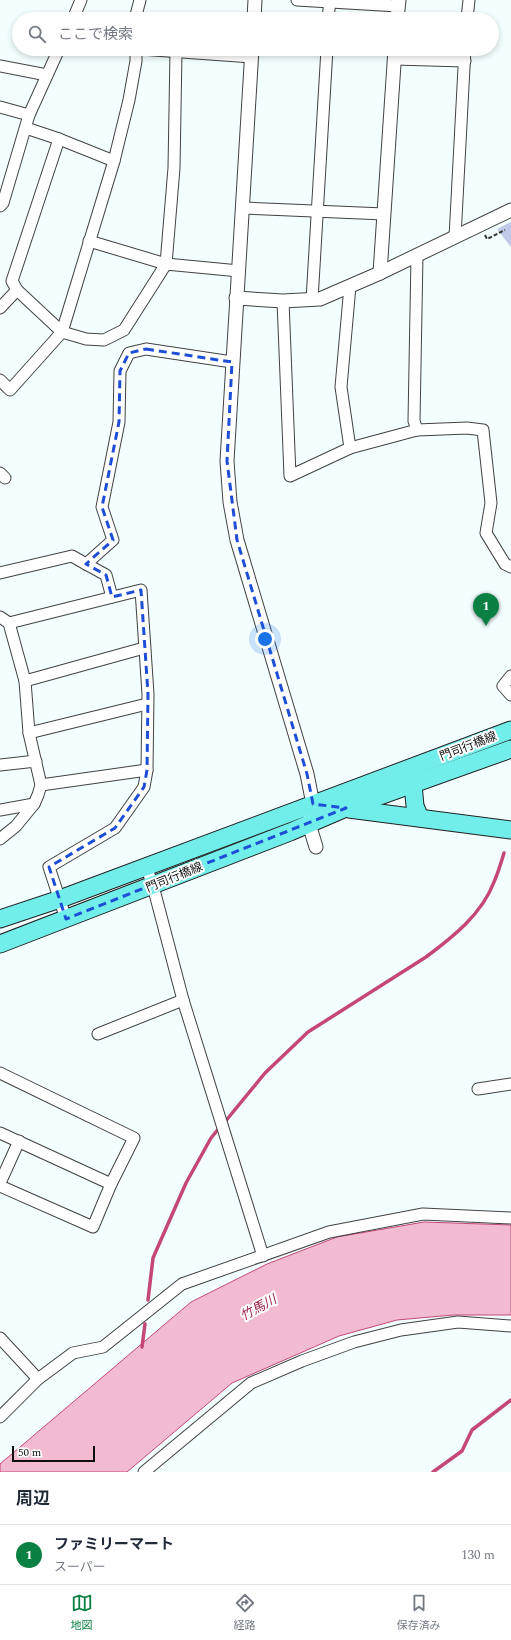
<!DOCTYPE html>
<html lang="ja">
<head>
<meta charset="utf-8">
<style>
  :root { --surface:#fff; --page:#f2f2f3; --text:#1f2937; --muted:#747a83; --line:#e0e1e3; --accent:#0b8043 }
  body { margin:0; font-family:Spectral,"Noto Sans JP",serif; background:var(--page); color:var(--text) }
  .scale { position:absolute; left:12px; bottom:10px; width:83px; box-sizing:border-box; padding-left:4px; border:2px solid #0f0f0f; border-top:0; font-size:11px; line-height:14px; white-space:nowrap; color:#0f0f0f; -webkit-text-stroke:3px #fff; paint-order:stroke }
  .you { position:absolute; left:265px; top:639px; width:14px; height:14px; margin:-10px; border:3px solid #fff; border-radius:50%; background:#1a73e8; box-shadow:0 0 0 6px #1a73e833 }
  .badge { display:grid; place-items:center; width:26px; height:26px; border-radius:50%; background:var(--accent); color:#fff; font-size:13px; font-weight:700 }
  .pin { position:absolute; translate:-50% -33px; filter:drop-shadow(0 1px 2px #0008) }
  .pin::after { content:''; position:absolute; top:21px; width:14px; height:12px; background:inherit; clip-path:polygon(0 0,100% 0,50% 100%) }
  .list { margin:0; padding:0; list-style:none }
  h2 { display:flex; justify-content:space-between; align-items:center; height:52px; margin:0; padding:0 16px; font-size:17px }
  h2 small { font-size:13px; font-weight:400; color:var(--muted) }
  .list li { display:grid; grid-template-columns:26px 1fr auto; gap:12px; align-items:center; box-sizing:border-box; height:60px; padding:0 16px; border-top:1px solid var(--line) }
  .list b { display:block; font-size:15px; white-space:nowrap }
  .list p { margin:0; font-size:13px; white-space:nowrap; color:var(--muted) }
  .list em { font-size:13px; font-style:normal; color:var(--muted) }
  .icon { flex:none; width:22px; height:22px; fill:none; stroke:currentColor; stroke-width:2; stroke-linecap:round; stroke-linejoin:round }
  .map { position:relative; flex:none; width:511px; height:1472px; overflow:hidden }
  .search { position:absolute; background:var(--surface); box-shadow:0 2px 6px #0003; left:12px; right:12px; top:12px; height:44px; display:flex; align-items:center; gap:10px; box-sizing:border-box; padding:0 14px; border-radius:22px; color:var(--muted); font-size:15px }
  .sheet { height:112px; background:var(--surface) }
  nav { display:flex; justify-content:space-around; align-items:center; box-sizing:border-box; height:56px; border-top:1px solid var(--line); background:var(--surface); font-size:11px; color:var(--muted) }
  nav a { display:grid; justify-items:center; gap:2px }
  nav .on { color:var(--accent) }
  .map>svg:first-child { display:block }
</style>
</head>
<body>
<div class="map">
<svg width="511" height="1472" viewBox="0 0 511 1472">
  <rect width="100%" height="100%" fill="#f3fefe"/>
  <!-- green -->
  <path fill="#becae7" d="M511,222V247L497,229Z"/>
  <!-- water -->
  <path fill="#f2bbd2" stroke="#c44778" d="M424,1222L511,1225V1315H453L397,1320L339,1336L232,1383L127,1472H0V1464L191,1302L267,1264L337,1237Z"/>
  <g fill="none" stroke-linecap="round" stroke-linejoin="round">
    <!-- stream -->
    <g stroke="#c44778" stroke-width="3.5">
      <path d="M224,1123L265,1073L308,1032L426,957C453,937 482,914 494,882C498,873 501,863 504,853"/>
      <path d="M148,1300L153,1258L160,1242L186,1183L211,1138L220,1127"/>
      <path d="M142,1347L145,1324"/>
      <path d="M433,1472L462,1451L472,1430L511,1400"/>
    </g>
    <!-- minor casing -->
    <g stroke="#424242" stroke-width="13">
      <g id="minor">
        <path d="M297,0L398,6"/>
        <path d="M73,19L81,0"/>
        <path d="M135,19L140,0"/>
        <path d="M328,19L330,0"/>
        <path d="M467,19L469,0"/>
        <path d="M140,49L252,57"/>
        <path d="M394,59L465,61"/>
        <path d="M0,66L47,75"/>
        <path d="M0,107L29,115"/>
        <path d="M26,128L59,139L114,161"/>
        <path d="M0,206L3,203L29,115L59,49"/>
        <path d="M243,208L384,214"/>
        <path d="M455,237L465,49"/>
        <path d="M89,241L166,264L174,168L176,51"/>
        <path d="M350,286L341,387L350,448"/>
        <path d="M17,290L12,281L59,139"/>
        <path d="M312,300L327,49"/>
        <path d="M283,301L290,476L350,448L417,430L414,421L417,255"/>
        <path d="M0,308L17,290L62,332L86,339L104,340L124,330L166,264L239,271"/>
        <path d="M0,380L10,390L62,332L114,161L129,100L136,61V49"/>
        <path d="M417,430L467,428L483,430L491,503L486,533L505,564L511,567"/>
        <path d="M0,473L5,478"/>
        <path d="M0,573L72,556L86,564"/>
        <path d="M112,597L106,575L86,564L113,540L102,507L119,422L120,371L129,353L146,349L232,362"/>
        <path d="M0,617L9,623L25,681L29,733L41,785L38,795L34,804L16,826L0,839"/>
        <path d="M9,623L141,590L148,694L147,770L144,787L115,828L49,867L66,919"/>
        <path d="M511,676L503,686L511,695"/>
        <path d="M25,681L144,648"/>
        <path d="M29,733L147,704"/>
        <path d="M0,765L36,761"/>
        <path d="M41,785L147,770"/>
        <path d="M0,810L34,804"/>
        <path d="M146,866L153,886L183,1000L263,1256"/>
        <path d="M98,1034L183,1000"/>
        <path d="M0,1073L134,1138L111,1184L93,1227L0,1186"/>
        <path d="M478,1089L511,1084"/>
        <path d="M0,1133L111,1184"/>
        <path d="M0,1183L19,1141"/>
        <path d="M0,1338L38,1379"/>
        <path d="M0,1417L38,1379L73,1353L103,1347L182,1284L329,1232L423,1214L511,1218"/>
        <path d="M144,1472L251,1383L302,1361L354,1342L401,1330L458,1322L511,1326"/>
      </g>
    </g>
    <!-- tertiary casing -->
    <g stroke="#424242" stroke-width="15">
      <g id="tertiary">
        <path d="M254,19L255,0"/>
        <path d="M397,19L399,0"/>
        <path d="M252,49L227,461L230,502L237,540L307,774L313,804L309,824L316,847"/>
        <path d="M380,273L395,49"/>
        <path d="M236,298L283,301L320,299L380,273L511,210"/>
      </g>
    </g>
    <!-- primary casing -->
    <g stroke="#202020" stroke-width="19">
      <g id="primary">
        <path d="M413,784L415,806L420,818"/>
        <path d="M349,809L511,830"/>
        <path d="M0,919L60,899L511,730"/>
        <path d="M0,944L290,832L346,808L511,749"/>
      </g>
    </g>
    <!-- path -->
    <path stroke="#313131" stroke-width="2" stroke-dasharray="4 2" stroke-linecap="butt" d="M485,235L487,239L505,230"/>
    <!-- minor -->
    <use href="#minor" stroke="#fff" stroke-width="11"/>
    <!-- tertiary -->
    <use href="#tertiary" stroke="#fff" stroke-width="13"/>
    <!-- primary -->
    <use href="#primary" stroke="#72eeea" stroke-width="17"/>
  </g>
  <!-- marked area -->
  <path fill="none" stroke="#1d4ed8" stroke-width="3" stroke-dasharray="8 5" stroke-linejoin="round" d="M146,349L232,362L227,461L237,540L307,774L313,804L346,808L66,919L49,867L115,828L144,787L147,770L148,694L141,590L112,597L106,575L86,564L113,540L102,507L119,422L120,371L129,353Z"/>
  <g text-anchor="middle" stroke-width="4" stroke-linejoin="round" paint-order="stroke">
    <!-- street labels -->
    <g font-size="12" fill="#0f0f0f" stroke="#fff">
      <text transform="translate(468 746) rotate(-21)" y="4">門司行橋線</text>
      <text transform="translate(174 877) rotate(-22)" y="4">門司行橋線</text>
    </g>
    <!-- water labels -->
    <g font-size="13" font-style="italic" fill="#99214b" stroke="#fff">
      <text transform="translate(258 1307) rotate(-29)" y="5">竹馬川</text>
    </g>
  </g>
</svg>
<div class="scale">50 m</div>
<div class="you"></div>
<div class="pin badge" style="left:486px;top:626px">1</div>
<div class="search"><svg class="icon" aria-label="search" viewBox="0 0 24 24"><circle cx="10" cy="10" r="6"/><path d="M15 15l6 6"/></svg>ここで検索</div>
</div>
<section class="sheet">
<h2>周辺<small></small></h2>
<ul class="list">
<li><span class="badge">1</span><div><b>ファミリーマート</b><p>スーパー</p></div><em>130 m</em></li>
</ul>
</section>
<nav>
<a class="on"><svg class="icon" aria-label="map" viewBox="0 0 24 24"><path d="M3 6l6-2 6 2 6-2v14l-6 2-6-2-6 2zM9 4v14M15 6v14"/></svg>地図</a>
<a><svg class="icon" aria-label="directions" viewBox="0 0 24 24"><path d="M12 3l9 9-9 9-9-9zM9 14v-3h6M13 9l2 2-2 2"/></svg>経路</a>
<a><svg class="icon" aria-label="saved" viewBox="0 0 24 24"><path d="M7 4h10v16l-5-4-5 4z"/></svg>保存済み</a>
</nav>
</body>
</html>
